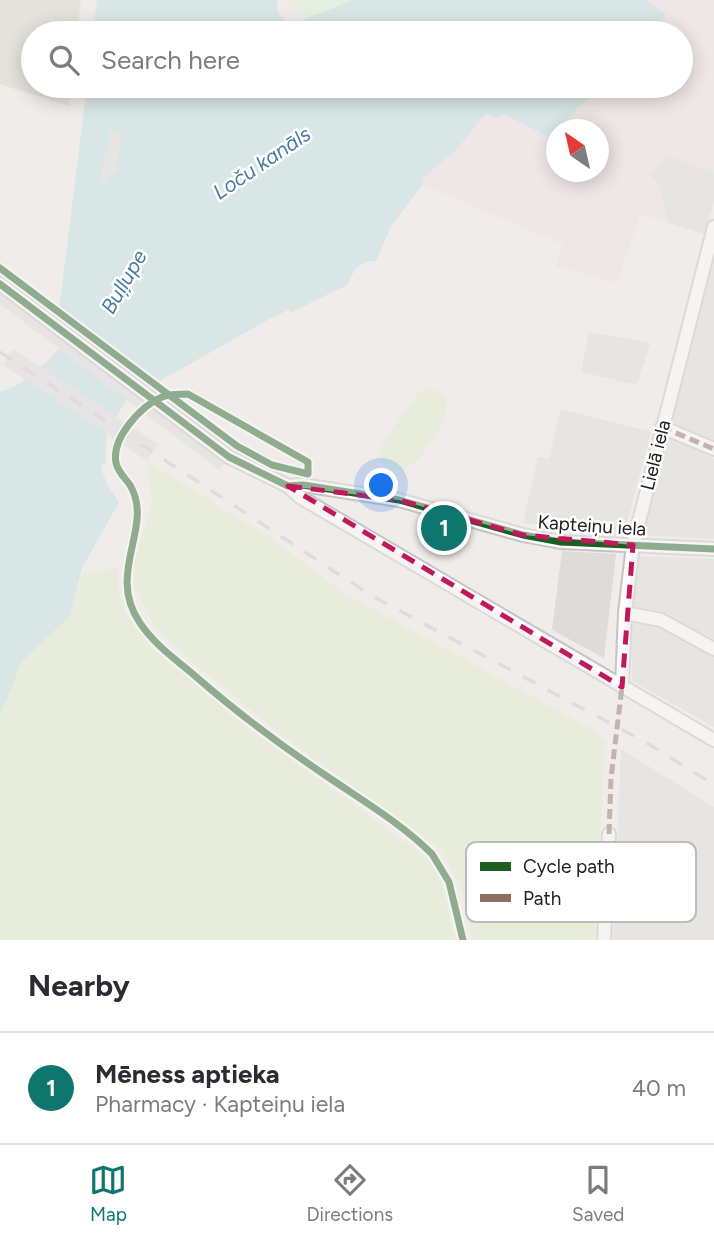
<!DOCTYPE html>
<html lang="en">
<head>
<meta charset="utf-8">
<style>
  :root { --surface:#fff; --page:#f2f2f3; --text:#2b2b33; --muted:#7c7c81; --line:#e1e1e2; --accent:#0f766e }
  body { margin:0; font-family:Figtree,sans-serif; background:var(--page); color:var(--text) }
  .compass { position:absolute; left:546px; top:119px; width:63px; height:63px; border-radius:50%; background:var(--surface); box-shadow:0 4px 18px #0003; rotate:326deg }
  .you { position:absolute; left:382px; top:486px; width:24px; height:24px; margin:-18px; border:5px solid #fff; border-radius:50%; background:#1a73e8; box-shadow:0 0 0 10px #1a73e833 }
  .badge { display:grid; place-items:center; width:46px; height:46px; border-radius:50%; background:var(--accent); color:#fff; font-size:23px; font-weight:700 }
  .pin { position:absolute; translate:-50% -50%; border:4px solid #fff; box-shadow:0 2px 7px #0006 }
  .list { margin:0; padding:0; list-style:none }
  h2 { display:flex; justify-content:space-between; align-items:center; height:91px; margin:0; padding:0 28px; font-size:30px }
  h2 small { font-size:23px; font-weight:400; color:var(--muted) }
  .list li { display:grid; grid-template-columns:46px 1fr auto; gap:21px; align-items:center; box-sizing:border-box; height:112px; padding:0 28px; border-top:2px solid var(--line) }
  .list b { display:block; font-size:26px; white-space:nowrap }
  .list p { margin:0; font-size:23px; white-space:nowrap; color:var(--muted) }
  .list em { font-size:23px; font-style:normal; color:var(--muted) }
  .icon { flex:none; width:38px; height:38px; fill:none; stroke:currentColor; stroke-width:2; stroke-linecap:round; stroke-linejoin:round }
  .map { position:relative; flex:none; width:714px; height:940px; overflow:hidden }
  .search { position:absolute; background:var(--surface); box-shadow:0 4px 18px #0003; left:21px; right:21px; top:21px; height:77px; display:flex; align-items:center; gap:18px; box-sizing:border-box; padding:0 24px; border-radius:38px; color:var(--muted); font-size:26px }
  .sheet { height:203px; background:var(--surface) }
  nav { display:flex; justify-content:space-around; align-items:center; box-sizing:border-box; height:98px; border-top:2px solid var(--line); background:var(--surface); font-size:19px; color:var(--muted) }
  nav a { display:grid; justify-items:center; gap:4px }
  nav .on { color:var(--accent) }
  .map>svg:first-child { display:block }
</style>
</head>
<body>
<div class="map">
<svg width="714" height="940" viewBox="0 0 714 940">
  <rect width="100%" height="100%" fill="#efece9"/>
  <!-- residential -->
  <g fill="#dedcda">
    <path d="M665,153L714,172V202L704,234L669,223L658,185L651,176Z"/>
    <path d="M714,260V442L671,424Z"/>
    <path d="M589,332L650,343L637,385L581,372Z"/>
    <path d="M561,409L651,432L623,538L523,523L538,457L549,459Z"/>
    <path d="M668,433L714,459V539L641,535Z"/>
    <path d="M562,551L616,554L604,658L552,630Z"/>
    <path d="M638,556L714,559V727L632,681V626Z"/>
    <path d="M621,749L714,807V940H613Z"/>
  </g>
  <!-- commercial -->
  <path fill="#f0e0e0" d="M646,0H714V172L664,154L651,176L658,185L669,223L640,215L617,283L555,266L563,244L422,185L423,178L458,148L486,113H502L550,138L556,132V172H598V130L559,129L600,86H681V33H650L666,15Z"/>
  <!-- construction -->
  <path fill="#d8d5cb" d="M0,0H81L77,33H33V86H71L69,106L0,84Z"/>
  <!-- grass -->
  <g fill="#deebc9">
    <path d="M425,389C478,388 418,468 403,470C393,472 385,465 378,459L381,446L417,394Z"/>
    <path d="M147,461L272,539L344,593L593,730L605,741L595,940H473L460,885L441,849L286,738L185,656L155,626L134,587V564L152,504Z"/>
    <path d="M119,567V594L125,613L150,646L245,726L426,857L442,883L455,940H0V716L22,661L70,616L82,575Z"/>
  </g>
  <!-- park -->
  <path fill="#d9f3d6" d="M286,0H372L318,25Z"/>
  <!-- water -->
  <g fill="#bddde1">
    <path d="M97,0H277C277,14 279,19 293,24L353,0H646L666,15L650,33H93Z"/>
    <path d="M87,86H600L550,138L502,113L498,118L486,113L458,148L423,178L422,185L391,226L376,261H367L355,269L347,285L290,313L288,310L273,317L126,400L107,434L105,464L100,465L107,484L119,502L82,568L70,616L22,661L0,716V392C22,386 50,362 62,344L56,335Z"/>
  </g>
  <!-- pier -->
  <g fill="#dedcdb">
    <path d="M110,131L122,132L116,173L111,172L108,184L100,182Z"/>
    <path d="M0,263L239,444L219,470L0,304Z"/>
    <path d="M13,349L158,444L147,461L3,365Z"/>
  </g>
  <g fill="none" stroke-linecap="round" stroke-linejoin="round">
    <!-- minor casing -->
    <g stroke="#c6c4c3" stroke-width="16">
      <g id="minor">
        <path d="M0,284L229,457L288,486L303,485L399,500L523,535L561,542L714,549"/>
        <path d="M662,427L714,449"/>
        <path d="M288,486L300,497L714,740"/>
        <path d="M625,613L661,620L714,649"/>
        <path d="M622,687L625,613L633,545L714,227"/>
        <path d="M604,940L609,834"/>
      </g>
    </g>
    <!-- minor -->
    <use href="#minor" stroke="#fdfcfc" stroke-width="12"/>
    <!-- rail -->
    <path stroke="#cbcbca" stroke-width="3.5" stroke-dasharray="14 14" stroke-linecap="butt" d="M0,352L372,596L649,744L714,785"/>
    <!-- quiet -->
    <g stroke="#8d6e63" stroke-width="5" stroke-dasharray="10 5" stroke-linecap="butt">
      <path d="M662,427L714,449"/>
      <path d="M609,834L611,778L622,687"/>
    </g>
    <!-- cycleway casing -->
    <g stroke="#fff" stroke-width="11">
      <g id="cycleway">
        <path d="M0,268L237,446L272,465L308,474V462L188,394C180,394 170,394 162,397C141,406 111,438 116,463C118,472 125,478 130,485C155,527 105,572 140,623C154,644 175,659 194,675C235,711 279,744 325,775C360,799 401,823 432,854L449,882L463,940"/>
        <path d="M0,284L229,457L288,486L303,485L399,500L523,535L561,542L714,549"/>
      </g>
    </g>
    <!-- cycleway -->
    <use href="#cycleway" stroke="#1b5e20" stroke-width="7"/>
  </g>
  <!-- marked area -->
  <path d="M0 0H714V940H0ZM288,486L399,500L523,535L633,545L622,687Z" fill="#efece9" fill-opacity=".55" fill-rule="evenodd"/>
  <path fill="none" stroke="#c2185b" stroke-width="5" stroke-dasharray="14 9" stroke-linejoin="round" d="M288,486L399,500L523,535L633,545L622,687Z"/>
  <g text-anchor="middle" stroke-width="5" stroke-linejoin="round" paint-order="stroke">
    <!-- street labels -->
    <g font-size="19" fill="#202020" stroke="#fff">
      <text transform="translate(655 455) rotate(-76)" y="7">Lielā iela</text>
      <text transform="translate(592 525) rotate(4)" y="7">Kapteiņu iela</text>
    </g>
    <!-- water labels -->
    <g font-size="21" font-style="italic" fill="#477ca0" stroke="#fff">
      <text transform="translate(262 163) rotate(-34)" y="7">Loču kanāls</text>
      <text transform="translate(124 282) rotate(-60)" y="7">Buļļupe</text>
    </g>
  </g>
  <!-- legend -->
  <rect x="466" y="842" width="230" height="80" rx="10" fill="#fff" stroke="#bcbcbc" stroke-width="2"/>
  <rect x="480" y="862" width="31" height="9" fill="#1b5e20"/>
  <rect x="480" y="894" width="31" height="8" fill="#8d6e63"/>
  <g font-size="19" fill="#202020">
    <text x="523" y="873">Cycle path</text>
    <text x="523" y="905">Path</text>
  </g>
</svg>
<svg class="compass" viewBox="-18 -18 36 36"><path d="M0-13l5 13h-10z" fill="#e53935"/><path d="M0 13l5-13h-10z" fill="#7c7c81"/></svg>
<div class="you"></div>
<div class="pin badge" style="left:444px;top:528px">1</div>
<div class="search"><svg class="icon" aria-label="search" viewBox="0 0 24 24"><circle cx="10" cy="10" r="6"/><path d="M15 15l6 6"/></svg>Search here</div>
</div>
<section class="sheet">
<h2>Nearby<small></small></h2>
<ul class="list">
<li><span class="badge">1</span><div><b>Mēness aptieka</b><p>Pharmacy · Kapteiņu iela</p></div><em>40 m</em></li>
</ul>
</section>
<nav>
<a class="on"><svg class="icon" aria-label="map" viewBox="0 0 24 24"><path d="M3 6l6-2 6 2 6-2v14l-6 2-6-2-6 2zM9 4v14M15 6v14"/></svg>Map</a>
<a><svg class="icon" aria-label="directions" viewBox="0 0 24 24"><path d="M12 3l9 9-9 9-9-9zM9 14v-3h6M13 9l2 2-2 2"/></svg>Directions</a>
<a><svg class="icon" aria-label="saved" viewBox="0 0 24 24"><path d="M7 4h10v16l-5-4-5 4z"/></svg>Saved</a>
</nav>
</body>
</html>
